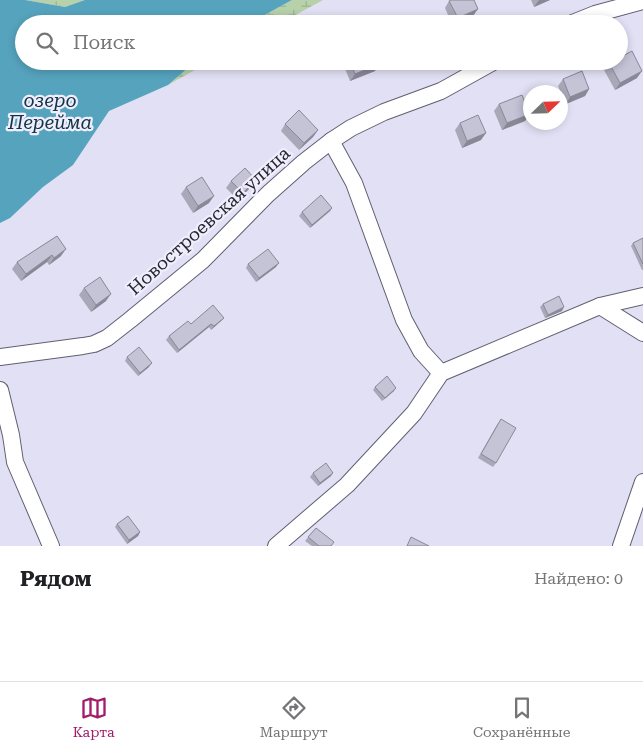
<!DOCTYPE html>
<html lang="ru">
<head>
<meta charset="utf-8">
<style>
  :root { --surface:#fff; --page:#f2f2f2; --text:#202124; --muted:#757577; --line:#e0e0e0; --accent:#a21c6a }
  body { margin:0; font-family:"Roboto Serif",serif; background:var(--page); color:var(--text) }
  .compass { position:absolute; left:523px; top:85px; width:45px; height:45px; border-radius:50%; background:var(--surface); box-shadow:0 2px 8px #0003; rotate:67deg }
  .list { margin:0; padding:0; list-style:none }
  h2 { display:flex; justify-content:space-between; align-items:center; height:65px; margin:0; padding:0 20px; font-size:21px }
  h2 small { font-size:16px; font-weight:400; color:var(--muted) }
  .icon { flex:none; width:28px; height:28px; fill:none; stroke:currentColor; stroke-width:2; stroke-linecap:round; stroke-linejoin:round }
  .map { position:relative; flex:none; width:643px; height:546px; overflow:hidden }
  .search { position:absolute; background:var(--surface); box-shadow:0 2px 8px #0003; left:15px; right:15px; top:15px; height:55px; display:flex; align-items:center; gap:12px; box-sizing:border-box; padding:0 18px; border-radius:28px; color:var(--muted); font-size:19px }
  .sheet { height:135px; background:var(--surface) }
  nav { display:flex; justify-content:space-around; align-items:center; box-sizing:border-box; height:70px; border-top:1px solid var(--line); background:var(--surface); font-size:14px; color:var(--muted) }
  nav a { display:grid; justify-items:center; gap:2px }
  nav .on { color:var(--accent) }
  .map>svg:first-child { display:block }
</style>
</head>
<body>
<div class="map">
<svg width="643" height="546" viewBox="0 0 643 546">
  <defs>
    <pattern id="wetland-marsh" width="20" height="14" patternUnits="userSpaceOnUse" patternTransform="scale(1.25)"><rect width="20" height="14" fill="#b7d1ab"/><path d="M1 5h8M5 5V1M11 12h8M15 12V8" fill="none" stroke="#9db393"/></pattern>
  </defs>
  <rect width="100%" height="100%" fill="#e2e0f4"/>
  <!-- wetland -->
  <g fill="url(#wetland-marsh)">
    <path d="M25,0H85L65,7Z"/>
    <path d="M292,0H323L279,24H248Z"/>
    <path d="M196,61H211L168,85Z"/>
  </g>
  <!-- water -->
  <path fill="#56a3be" d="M0,0H25L65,7L85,0H292L248,24H24V61H196L168,85L109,111L73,165L43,187L10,218L0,223Z"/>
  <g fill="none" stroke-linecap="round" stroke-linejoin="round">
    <!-- minor casing -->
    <g stroke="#615f70" stroke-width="18">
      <g id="minor">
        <path d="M570,24L595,14L643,1"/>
        <path d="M331,141L354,183L404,320L421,351L441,373"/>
        <path d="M600,306L643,333"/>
        <path d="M0,357L83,346L94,344L107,338L130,320L203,260L268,194L304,162L331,141L351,128L384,112L441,91L495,61"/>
        <path d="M0,390L11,435L15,462L51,546"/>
        <path d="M276,546L347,485L414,413L441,373L600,306L643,296"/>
        <path d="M621,546L643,482"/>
      </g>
    </g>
    <!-- minor -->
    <use href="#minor" stroke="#fff" stroke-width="16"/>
  </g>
  <!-- wall -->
  <g fill="#a9a8b8">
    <path d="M531,0H550L534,7Z"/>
    <path d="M449,1L473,16L456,24H452L445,8Z"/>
    <path d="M342,61H378L375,71L350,81Z"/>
    <path d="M609,63L637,78L615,90L604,70Z"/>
    <path d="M563,79L589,89L585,96L566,104L558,86Z"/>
    <path d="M499,104L530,114L525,121L502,130L494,111Z"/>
    <path d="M460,123L481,140L462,148L455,130Z"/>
    <path d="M285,124L318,130L313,137L299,150L281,131Z"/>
    <path d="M231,181L251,187L238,200L226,188Z"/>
    <path d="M186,187L209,203L193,213L181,194Z"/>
    <path d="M332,208L330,211L310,228L299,216L302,212Z"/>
    <path d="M57,236L61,256L49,265L47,262L21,281L12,269L17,262Z"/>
    <path d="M643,238V270H642L631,246L633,243Z"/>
    <path d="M248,264L276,267L256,282L246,268Z"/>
    <path d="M84,288L106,301L91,312L79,295Z"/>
    <path d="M543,304L562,311L545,318L540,307Z"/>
    <path d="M224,318L221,321L211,330L209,327L177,353L166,340L169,336L191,324Z"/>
    <path d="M127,357L149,367L138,376L125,361Z"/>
    <path d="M375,387L394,391L382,401L373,390Z"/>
    <path d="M498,423L496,463L493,467L478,458Z"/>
    <path d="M313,473L331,476L318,486L310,477Z"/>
    <path d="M117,524L140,532L138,536L127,544L115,527Z"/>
    <path d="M316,528L332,546H312L305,541Z"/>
  </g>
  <!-- shaded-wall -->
  <g fill="#8a8896">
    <path d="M539,0H550L534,7Z"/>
    <path d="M478,9L473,16L456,24H454L458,18Z"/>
    <path d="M379,64L375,71L350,81L355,74Z"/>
    <path d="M642,71L637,78L615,90L620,83Z"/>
    <path d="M589,89L585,96L566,104L570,97Z"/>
    <path d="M530,114L525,121L502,130L507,123Z"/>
    <path d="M318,130L313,137L299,150L304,143Z"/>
    <path d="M486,133L481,140L462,148L467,141Z"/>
    <path d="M256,180L251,187L238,200L243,193Z"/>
    <path d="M214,196L209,203L193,213L198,206Z"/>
    <path d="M332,208L330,211L310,228L312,225Z"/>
    <path d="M66,249L61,256L49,265L54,258Z"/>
    <path d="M52,255L47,262L21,281L26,274Z"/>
    <path d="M279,263L276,267L256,282L259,278Z"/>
    <path d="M111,294L106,301L91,312L96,305Z"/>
    <path d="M564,307L562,311L545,318L548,315Z"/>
    <path d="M224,318L221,321L211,330L214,326Z"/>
    <path d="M211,324L209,327L177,353L179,350Z"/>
    <path d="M152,363L149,367L138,376L140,373Z"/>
    <path d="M396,388L394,391L382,401L385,398Z"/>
    <path d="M333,473L331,476L318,486L320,483Z"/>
    <path d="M140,532L138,536L127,544L129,540Z"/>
  </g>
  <!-- building -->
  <g fill="#c5c3d6" stroke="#8a8896">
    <path d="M451,0H474L478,9L458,18L449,1Z"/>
    <path d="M632,51L642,71L620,83L609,63L613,61H619V58Z"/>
    <path d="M349,61H378L379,64L355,74Z"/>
    <path d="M582,71L589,89L570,97L563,79Z"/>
    <path d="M522,95L530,114L507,123L499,104Z"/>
    <path d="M299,110L318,130L304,143L285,124Z"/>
    <path d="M478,115L486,133L467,141L460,123Z"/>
    <path d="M245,168L256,180L243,193L231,181Z"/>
    <path d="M202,177L214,196L198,206L186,187Z"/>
    <path d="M321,195L332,208L312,225L302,212Z"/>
    <path d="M57,236L66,249L54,258L52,255L26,274L17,262Z"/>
    <path d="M643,238V264L633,243Z"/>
    <path d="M268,249L279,263L259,278L248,264Z"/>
    <path d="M100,277L111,294L96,305L84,288Z"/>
    <path d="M559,296L564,307L548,315L543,304Z"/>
    <path d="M213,305L224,318L214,326L211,324L179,350L169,336L188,321L191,324Z"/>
    <path d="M139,347L152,363L140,373L127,357Z"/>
    <path d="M387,376L396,388L385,398L375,387Z"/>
    <path d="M501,419L516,428L496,463L481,454Z"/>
    <path d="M326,463L333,473L320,483L313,473Z"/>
    <path d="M128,516L140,532L129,540L117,524Z"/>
    <path d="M316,528L334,542L331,546H319L308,537Z"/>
    <path d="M411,537L429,546H407Z"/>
  </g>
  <g text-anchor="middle" stroke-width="4.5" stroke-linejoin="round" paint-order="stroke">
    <!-- street labels -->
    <g font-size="18" fill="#27272e" stroke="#f0eefe">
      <text transform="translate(209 221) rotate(-42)" y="6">Новостроевская улица</text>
    </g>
    <!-- water labels -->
    <g font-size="19" font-style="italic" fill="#113541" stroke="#f0eefe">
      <text x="50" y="107">озеро<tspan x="50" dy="22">Перейма</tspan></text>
    </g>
  </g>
</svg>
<svg class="compass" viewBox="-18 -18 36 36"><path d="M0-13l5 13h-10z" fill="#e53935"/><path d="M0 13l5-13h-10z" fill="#757577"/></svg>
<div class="search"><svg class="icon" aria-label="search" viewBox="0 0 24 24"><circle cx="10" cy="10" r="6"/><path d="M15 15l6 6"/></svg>Поиск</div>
</div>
<section class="sheet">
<h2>Рядом<small>Найдено: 0</small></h2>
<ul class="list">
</ul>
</section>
<nav>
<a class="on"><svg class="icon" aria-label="map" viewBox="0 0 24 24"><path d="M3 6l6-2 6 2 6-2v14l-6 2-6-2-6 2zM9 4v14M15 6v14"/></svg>Карта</a>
<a><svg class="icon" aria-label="directions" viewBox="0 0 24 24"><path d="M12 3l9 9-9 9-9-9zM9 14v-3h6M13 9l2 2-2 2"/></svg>Маршрут</a>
<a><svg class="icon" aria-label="saved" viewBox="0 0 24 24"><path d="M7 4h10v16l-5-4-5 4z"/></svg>Сохранённые</a>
</nav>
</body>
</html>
